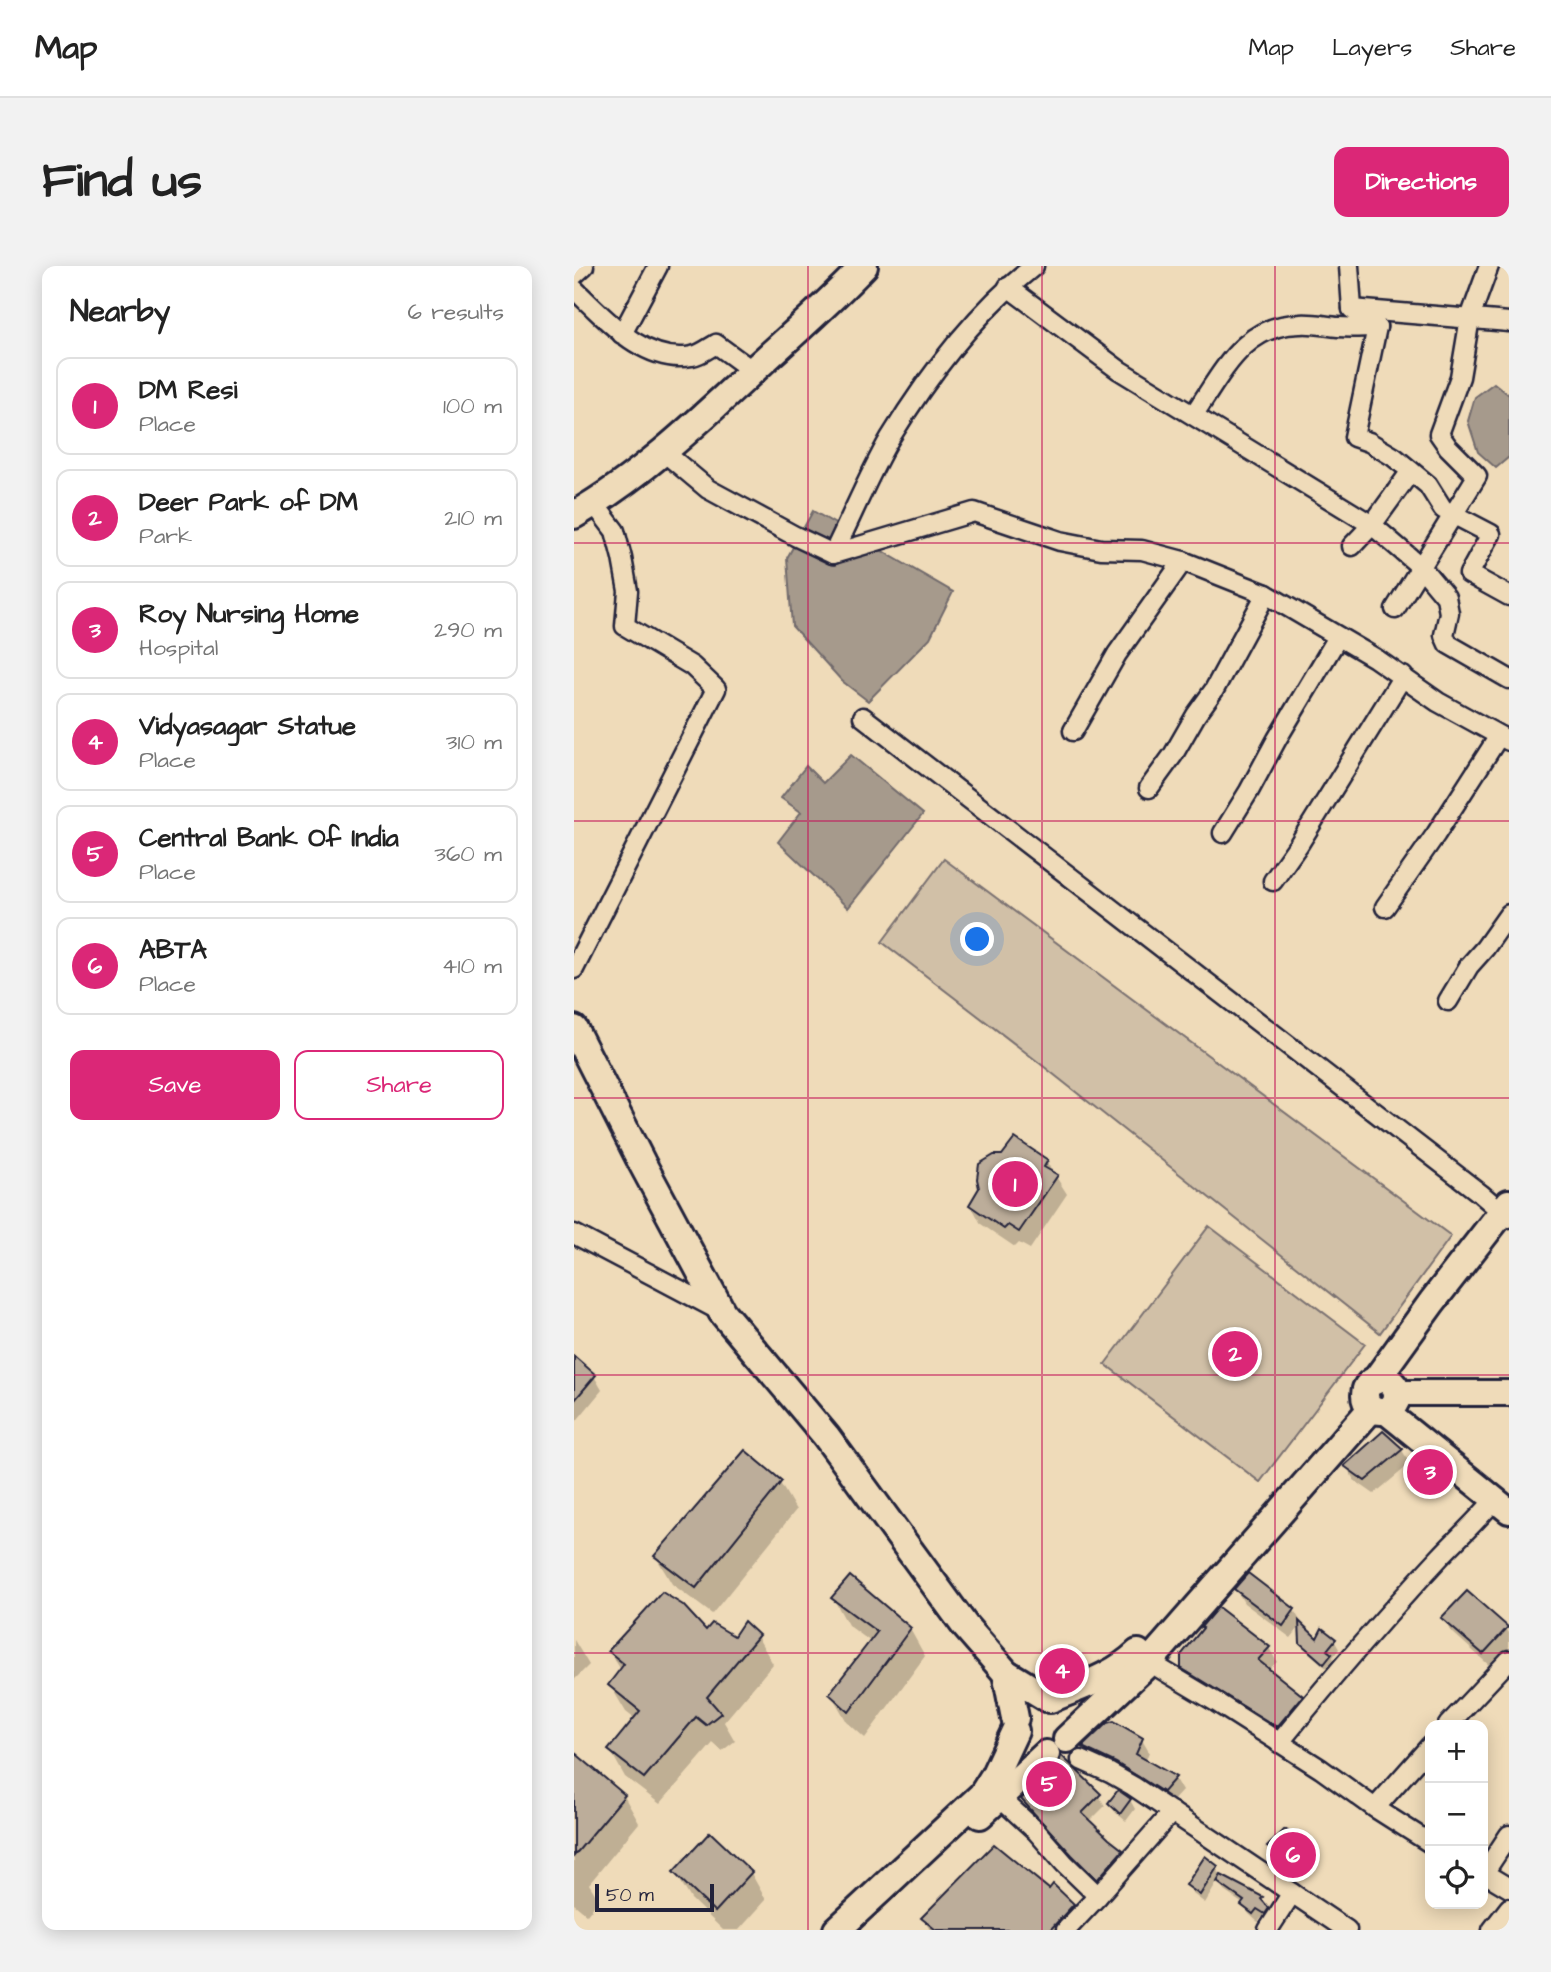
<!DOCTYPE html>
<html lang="en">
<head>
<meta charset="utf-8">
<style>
  :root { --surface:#fff; --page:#f2f2f2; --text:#222; --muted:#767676; --line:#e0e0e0; --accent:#db2777 }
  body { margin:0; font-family:"Architects Daughter",sans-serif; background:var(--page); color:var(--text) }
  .controls { position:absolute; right:21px; bottom:21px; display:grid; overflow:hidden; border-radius:14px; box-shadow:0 4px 18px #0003 }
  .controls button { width:63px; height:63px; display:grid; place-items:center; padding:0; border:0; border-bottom:2px solid var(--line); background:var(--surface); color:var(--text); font:35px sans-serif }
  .scale { position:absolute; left:21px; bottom:18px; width:119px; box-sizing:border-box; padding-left:7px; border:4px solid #22223b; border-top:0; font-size:19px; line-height:24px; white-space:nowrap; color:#22223b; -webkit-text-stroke:5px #efdbb9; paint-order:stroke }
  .you { position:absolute; left:404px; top:674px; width:24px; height:24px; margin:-18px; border:5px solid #fff; border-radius:50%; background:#1a73e8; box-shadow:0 0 0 10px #1a73e833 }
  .badge { display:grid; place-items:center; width:46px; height:46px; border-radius:50%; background:var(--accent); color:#fff; font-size:23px; font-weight:700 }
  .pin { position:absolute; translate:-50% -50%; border:4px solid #fff; box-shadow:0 2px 7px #0006 }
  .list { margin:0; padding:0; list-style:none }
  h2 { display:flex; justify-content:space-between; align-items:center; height:91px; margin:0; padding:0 28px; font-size:30px }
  h2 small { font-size:23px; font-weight:400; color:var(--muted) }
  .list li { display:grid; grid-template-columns:46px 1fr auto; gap:21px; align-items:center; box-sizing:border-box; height:98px; margin:0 14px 14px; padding:0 14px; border:2px solid var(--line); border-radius:14px }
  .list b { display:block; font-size:26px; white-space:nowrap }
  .list p { margin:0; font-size:23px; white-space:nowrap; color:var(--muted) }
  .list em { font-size:23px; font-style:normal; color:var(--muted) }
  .actions { display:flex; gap:14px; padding:21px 28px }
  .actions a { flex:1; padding:16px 0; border:2px solid var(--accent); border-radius:14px; text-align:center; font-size:24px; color:var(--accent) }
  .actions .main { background:var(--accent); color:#fff }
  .icon { flex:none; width:38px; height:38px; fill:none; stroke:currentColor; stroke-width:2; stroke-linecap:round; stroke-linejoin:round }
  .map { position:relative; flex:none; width:935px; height:1664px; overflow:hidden; border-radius:14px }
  header { display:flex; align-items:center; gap:42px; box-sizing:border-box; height:98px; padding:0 35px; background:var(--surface); border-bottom:2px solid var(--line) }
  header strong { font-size:33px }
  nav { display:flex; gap:38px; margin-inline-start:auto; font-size:24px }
  .intro { display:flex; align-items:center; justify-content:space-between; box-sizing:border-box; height:168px; padding:0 42px }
  h1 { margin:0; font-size:49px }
  .button { padding:18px 32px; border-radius:14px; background:var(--accent); color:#fff; font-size:24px; font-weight:700 }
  main { display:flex; gap:42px; padding:0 42px }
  aside { flex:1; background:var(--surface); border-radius:14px; box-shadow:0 4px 18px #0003 }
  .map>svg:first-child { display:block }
</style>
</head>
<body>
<header>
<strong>Map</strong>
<nav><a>Map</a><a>Layers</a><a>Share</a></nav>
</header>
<div class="intro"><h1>Find us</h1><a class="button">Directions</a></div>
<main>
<aside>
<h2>Nearby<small>6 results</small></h2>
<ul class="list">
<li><span class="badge">1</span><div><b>DM Resi</b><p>Place</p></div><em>100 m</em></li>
<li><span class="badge">2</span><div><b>Deer Park of DM</b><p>Park</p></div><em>210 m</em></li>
<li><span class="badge">3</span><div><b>Roy Nursing Home</b><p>Hospital</p></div><em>290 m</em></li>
<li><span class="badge">4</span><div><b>Vidyasagar Statue</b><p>Place</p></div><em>310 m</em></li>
<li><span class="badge">5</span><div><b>Central Bank Of India</b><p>Place</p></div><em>360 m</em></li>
<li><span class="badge">6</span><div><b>ABTA</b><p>Place</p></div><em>410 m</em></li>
</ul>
<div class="actions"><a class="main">Save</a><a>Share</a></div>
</aside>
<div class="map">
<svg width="935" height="1664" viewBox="0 0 935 1664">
  <rect width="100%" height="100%" fill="#efdbb9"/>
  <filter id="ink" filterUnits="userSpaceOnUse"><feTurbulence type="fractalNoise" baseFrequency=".0143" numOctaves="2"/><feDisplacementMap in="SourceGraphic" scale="14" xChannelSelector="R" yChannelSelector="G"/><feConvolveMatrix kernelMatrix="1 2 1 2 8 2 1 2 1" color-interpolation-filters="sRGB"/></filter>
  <g filter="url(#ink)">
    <!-- green -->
    <g fill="#d1c0a7" stroke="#7a7171" stroke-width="2">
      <path d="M370,593L877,970L806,1067L459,792L308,676Z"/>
      <path d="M635,960L791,1078L686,1216L531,1098Z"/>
    </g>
    <!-- water -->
    <g fill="#a69a8c" stroke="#716a6c" stroke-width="2">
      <path d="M920,117L935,129V191L922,202L904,186L894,155L901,131Z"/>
      <path d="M239,245L379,326L356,372L294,435L268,415L218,360L213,292Z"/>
      <path d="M277,489L349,548L274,642L204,576L227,546L207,532L232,500L249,517Z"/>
    </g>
    <!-- shadow -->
    <g fill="#0003">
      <path d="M472,895L493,928L456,983L445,977L441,981L407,958L397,939Z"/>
      <path d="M0,1093L20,1110L28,1124L0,1158Z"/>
      <path d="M809,1168L828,1184L836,1198L800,1228L780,1214L772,1200Z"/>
      <path d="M852,1199L868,1212L873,1221L865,1233L847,1221L842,1212Z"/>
      <path d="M206,1217L222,1244L138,1348L98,1318L82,1291Z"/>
      <path d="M662,1323L720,1344L728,1358L717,1372L670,1337Z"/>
      <path d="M259,1332L336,1363L351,1390L291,1472L273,1456L257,1428L297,1376L274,1359Z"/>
      <path d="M644,1344L695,1382L703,1396L694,1404L727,1432L735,1445L711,1474L617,1416L609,1401Z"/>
      <path d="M870,1352L932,1362L935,1367V1381L917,1401L877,1365Z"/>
      <path d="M132,1367L160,1372L183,1370L199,1398L150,1456L161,1475L148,1485L139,1477L86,1538L51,1511L36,1484L61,1453L52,1446L36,1419L47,1404L36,1386Z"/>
      <path d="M0,1374L15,1399L0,1414Z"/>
      <path d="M760,1374L765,1383L759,1391L762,1398L756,1405L734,1386L728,1377Z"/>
      <path d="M568,1474L575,1486L571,1496L601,1513L608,1525L596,1538L517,1493L510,1481Z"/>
      <path d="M0,1489L50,1530L65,1557L15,1618L25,1634L13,1649L0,1638Z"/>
      <path d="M525,1530L531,1540L515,1556L548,1586L554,1596L530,1623L455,1543L449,1533Z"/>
      <path d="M556,1534L561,1543L552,1555L541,1546L536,1537Z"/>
      <path d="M711,1566L738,1586L743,1594L727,1613L700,1590L695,1582Z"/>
      <path d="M136,1569L177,1607L192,1634L165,1664H149L117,1633L101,1606Z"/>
      <path d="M642,1601L647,1610L688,1633L699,1652L696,1656L688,1651L684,1656L675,1648L669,1638L650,1625L644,1615L631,1637L619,1628L614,1619Z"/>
      <path d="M475,1625L499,1639L508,1654L498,1664H356L349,1652Z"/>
    </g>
    <!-- building -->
    <g fill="#bcad9a" stroke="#22223b" stroke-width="2">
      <path d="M441,872L474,894L470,901L484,909L445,966L434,959L430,963L395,939L405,922L403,913L405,898L420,889H428Z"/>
      <path d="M0,1090L22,1109L0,1135Z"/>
      <path d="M809,1165L829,1183L791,1215L770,1200Z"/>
      <path d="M171,1184L208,1215L122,1322L80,1290Z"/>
      <path d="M851,1197L869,1211L859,1226L840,1212Z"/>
      <path d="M674,1307L721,1343L709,1360L660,1323Z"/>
      <path d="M276,1310L337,1362L275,1446L255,1428L303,1366L257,1332Z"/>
      <path d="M893,1325L934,1361L909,1388L867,1352Z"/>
      <path d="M88,1326L109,1339L132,1364L138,1357L160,1370L170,1355L185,1369L133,1431L147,1447L132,1459L122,1451L70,1512L34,1484L66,1445L34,1419L50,1398L34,1385Z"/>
      <path d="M644,1341L696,1381L684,1394L729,1430L703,1461L607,1402V1389L629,1362L627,1361Z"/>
      <path d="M725,1355L743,1372L748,1362L762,1373L753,1384L758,1388L750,1398L726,1377Z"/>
      <path d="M540,1455L569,1472L562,1488L602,1511L589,1526L542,1497L508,1481L533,1457Z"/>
      <path d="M0,1486L51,1529L0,1590Z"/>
      <path d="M487,1489L527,1528L508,1547L535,1573L549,1584L523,1614L498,1589L447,1533L483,1500Z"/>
      <path d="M544,1524L557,1533L546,1548L534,1537Z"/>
      <path d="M711,1563L739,1584L722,1606L693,1581Z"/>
      <path d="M136,1566L178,1606L141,1646L99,1606Z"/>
      <path d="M420,1578L475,1623L479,1618L500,1638L476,1664H362L347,1652Z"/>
      <path d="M631,1590L644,1600L626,1629L612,1619Z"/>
      <path d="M647,1609L689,1631L687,1633L695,1642L691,1648L683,1643L679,1648L667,1639L670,1635L643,1616Z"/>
    </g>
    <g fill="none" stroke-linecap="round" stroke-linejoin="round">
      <!-- street casing -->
      <g stroke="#22223b" stroke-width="23">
        <g id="street">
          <path d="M775,0L778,43L803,61L780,171L795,176L820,191L854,219L869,243L917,268L895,308L935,330"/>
          <path d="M0,9L10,0"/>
          <path d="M434,21L545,104L798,259L847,301L872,331L875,347L870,369L874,378L935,413"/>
          <path d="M0,23C31,52 70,99 118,90C126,89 135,82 142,78L179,105"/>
          <path d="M778,43L935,56"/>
          <path d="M48,68L84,0"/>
          <path d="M620,148C648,108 669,58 726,58C739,57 752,60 764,61C777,62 790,61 803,61"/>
          <path d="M90,186L134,223L221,270L259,288L400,246L486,275L527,283L568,284L609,295L692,328L801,392L864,436L935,475"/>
          <path d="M778,280L798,259L837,205"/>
          <path d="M259,288C278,250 295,208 316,172C355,108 401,47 460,0"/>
          <path d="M821,343L903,210L874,181L865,168L886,111L896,52L915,0"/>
          <path d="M289,451L907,928L935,952"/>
          <path d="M499,465L543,388L609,295"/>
          <path d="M575,522L599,489L622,449L640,424L692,328"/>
          <path d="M649,567L675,525L703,473L764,371"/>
          <path d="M699,615L725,578L829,410"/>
          <path d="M811,641L862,568L925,470"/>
          <path d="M0,703L142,423L118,400L51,360L54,325L48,292L41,265L19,236"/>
          <path d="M874,735L895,700L911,682L935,648"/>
          <path d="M0,968L148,1046"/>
          <path d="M575,1396L642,1436L747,1503L801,1542L856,1577"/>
          <path d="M874,1459L935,1394"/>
          <path d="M705,1477C757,1413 810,1351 866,1291C884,1272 904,1254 921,1233"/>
          <path d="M507,1494L536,1507L559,1520L773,1664"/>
          <path d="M425,1531L462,1565L490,1597L524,1630"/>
          <path d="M801,1542L856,1480"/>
          <path d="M935,1569L910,1607L935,1622"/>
          <path d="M492,1664L524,1630L598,1546"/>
          <path d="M694,1664L718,1627"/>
          <path d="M918,1664L935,1642"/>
        </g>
      </g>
      <!-- secondary casing -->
      <g stroke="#22223b" stroke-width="30">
        <g id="secondary">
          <path d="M822,1127H935"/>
          <path d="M811,1145L935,1245"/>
        </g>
      </g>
      <!-- primary casing -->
      <g stroke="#22223b" stroke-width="32">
        <g id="primary">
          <path d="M0,249C69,209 126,154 184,100C220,67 256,36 290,0"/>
          <path d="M0,763L68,897L148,1046L252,1170L391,1360L432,1407L473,1432"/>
          <circle cx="807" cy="1129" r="16"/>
          <path d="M801,1115L858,1036L935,937"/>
          <path d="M432,1407L441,1452"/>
          <path d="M476,1433C507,1420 539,1411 564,1387"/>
          <path d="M493,1473L575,1396L797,1143"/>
          <path d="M406,1549L472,1488"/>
          <path d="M263,1664L408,1529L420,1510L441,1465"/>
        </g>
      </g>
      <!-- street -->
      <use href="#street" stroke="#efdbb9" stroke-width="18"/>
      <!-- secondary -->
      <use href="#secondary" stroke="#efdbb9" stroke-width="24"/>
      <!-- primary -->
      <use href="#primary" stroke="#efdbb9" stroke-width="26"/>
    </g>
  </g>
  <!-- grid -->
  <path fill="none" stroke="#c2185b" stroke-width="2" stroke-opacity="0.55" d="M234,0V1664M468,0V1664M701,0V1664M0,277H935M0,555H935M0,832H935M0,1109H935M0,1387H935"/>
</svg>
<div class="controls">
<button>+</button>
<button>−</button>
<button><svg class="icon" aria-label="locate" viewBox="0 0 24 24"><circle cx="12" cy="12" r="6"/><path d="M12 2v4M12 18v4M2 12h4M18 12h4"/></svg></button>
</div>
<div class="scale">50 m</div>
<div class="you"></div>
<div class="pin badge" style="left:441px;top:918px">1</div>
<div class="pin badge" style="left:661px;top:1088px">2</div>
<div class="pin badge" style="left:856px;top:1206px">3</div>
<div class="pin badge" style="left:488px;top:1405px">4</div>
<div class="pin badge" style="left:475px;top:1518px">5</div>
<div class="pin badge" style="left:719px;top:1589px">6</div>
</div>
</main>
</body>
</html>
